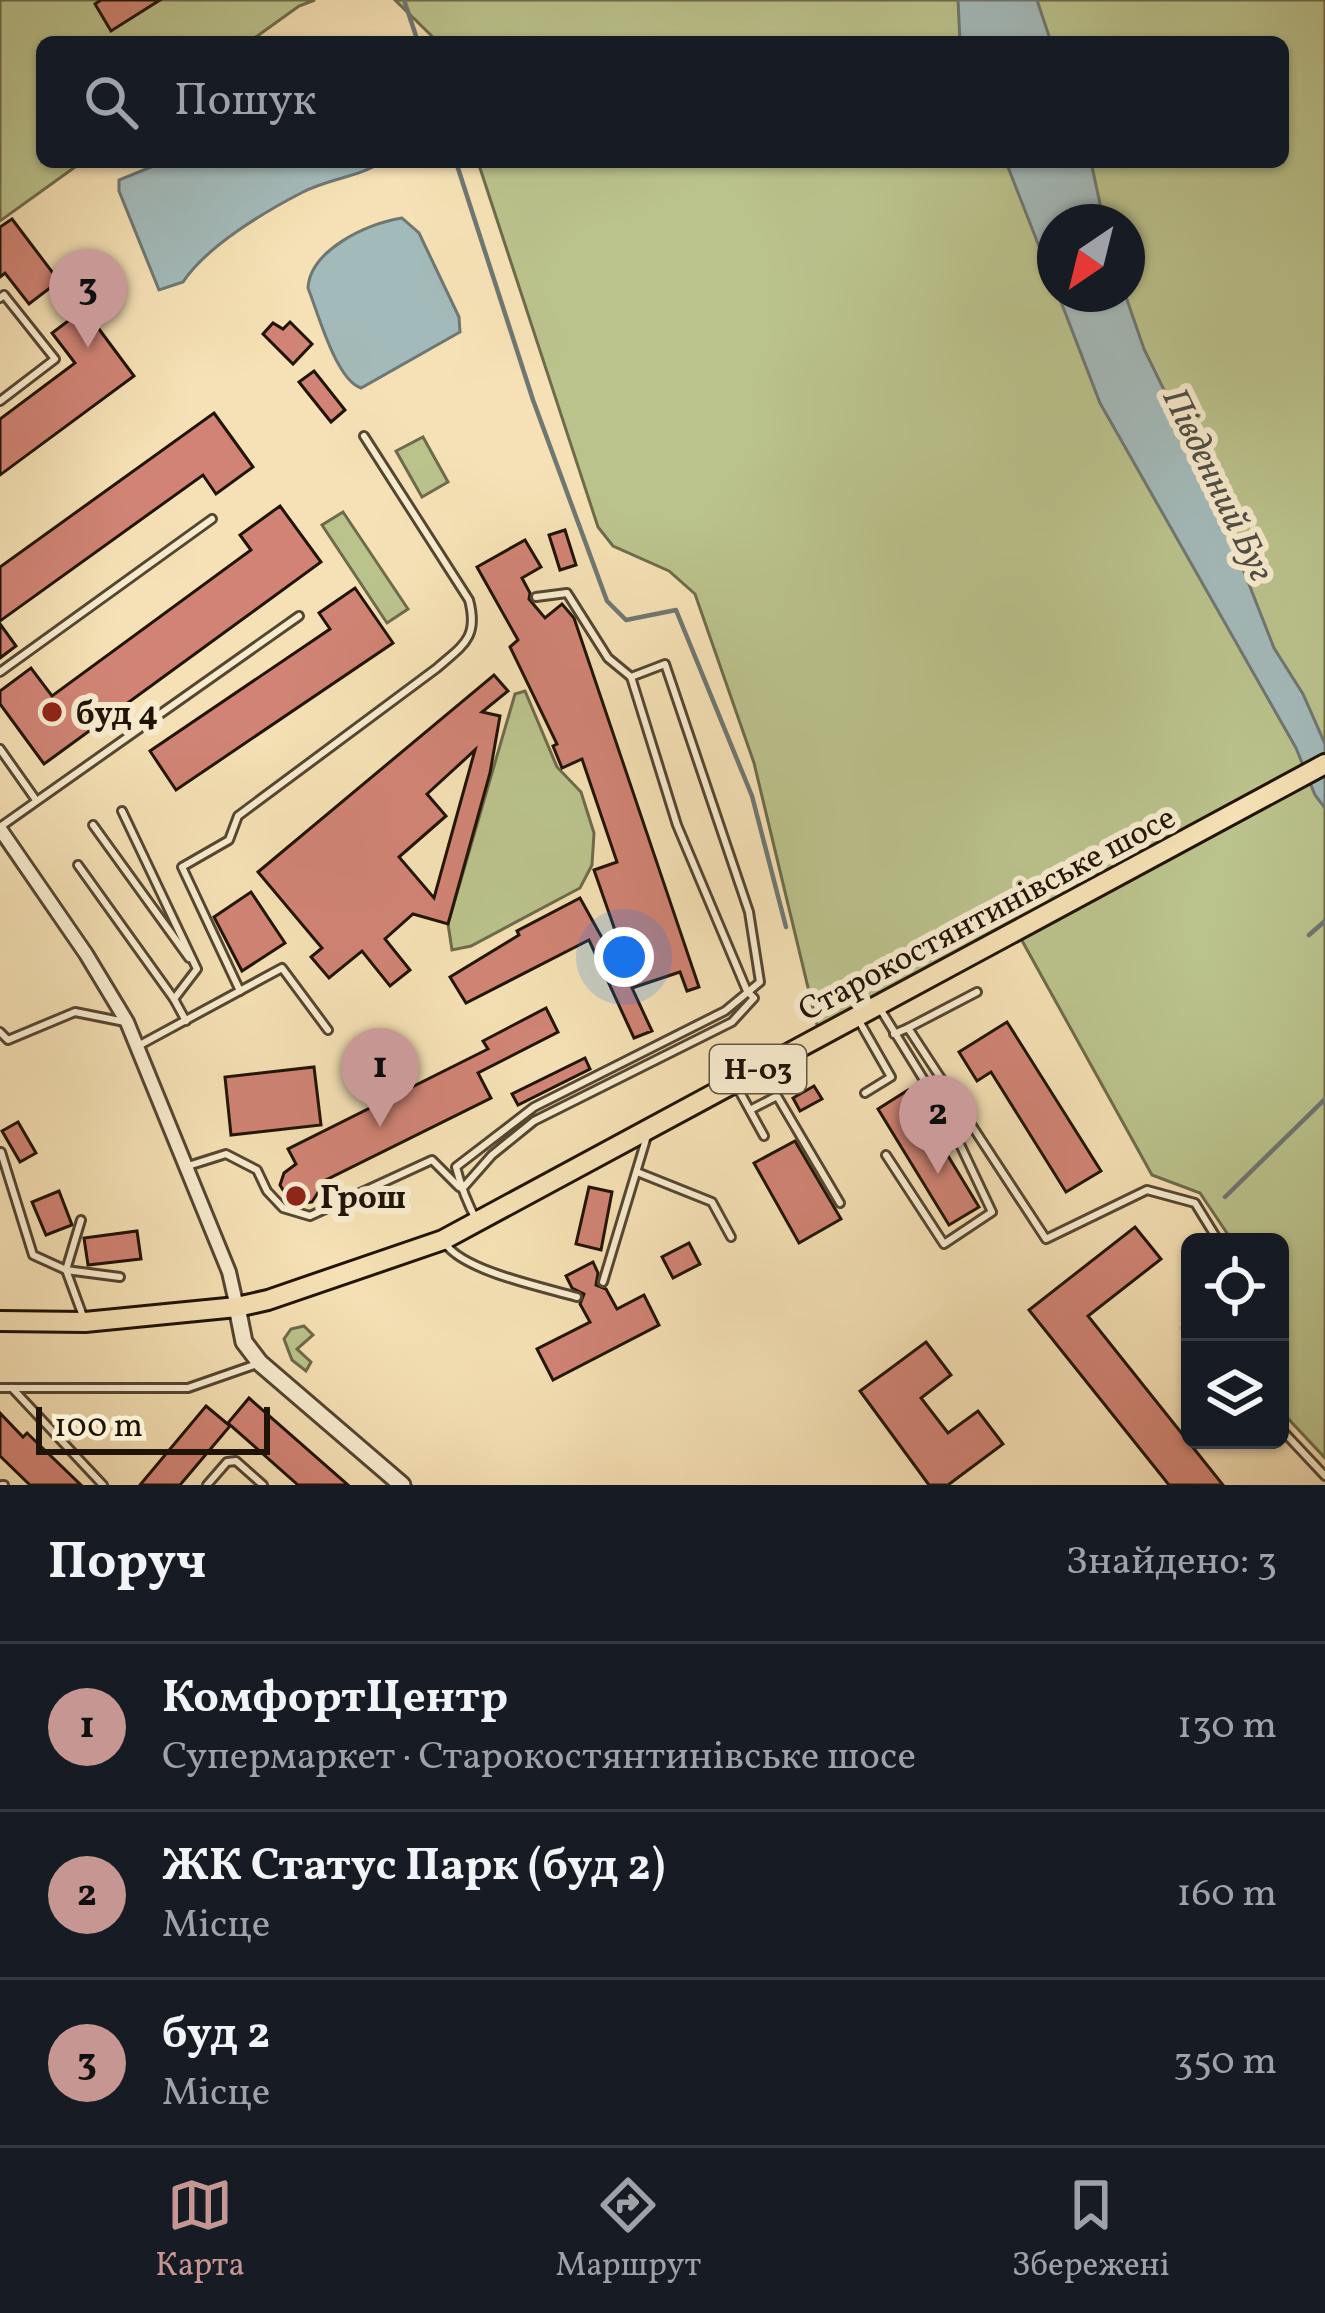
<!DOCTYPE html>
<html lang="uk">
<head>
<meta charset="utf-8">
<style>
  :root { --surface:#171b24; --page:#242831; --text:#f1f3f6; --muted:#9ea1a6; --line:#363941; --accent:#c59692 }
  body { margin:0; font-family:Vollkorn,serif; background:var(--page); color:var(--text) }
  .controls { position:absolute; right:36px; bottom:36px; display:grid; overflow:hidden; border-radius:18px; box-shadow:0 3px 9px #0004 }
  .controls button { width:108px; height:108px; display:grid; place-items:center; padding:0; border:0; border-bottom:3px solid var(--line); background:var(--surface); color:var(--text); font:60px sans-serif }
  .compass { position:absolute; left:1037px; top:204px; width:108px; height:108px; border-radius:50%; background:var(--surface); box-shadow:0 3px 9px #0004; rotate:215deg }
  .scale { position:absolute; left:36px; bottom:30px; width:234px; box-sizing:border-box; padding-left:12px; border:6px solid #201307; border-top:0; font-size:33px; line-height:42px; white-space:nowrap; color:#201307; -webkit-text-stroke:9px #f8eccf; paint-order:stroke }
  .you { position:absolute; left:624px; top:957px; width:42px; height:42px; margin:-30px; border:9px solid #fff; border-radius:50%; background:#1a73e8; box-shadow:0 0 0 18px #1a73e833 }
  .badge { display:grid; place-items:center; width:78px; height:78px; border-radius:50%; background:var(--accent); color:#111; font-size:39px; font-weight:700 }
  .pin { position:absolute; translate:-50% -99px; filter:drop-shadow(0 3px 6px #0008) }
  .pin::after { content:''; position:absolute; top:63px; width:42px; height:36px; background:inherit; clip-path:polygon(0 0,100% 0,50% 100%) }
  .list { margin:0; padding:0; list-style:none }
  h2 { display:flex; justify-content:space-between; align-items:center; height:156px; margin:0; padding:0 48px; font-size:51px }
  h2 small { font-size:39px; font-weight:400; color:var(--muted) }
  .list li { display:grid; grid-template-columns:78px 1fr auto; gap:36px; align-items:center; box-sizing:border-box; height:168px; padding:0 48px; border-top:3px solid var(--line) }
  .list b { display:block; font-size:45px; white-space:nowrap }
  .list p { margin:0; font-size:39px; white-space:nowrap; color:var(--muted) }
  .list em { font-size:39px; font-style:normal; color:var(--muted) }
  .icon { flex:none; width:66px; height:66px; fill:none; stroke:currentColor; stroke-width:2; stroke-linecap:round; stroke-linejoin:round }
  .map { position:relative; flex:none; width:1325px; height:1485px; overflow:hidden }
  .search { position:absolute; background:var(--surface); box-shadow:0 3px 9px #0004; left:36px; right:36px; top:36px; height:132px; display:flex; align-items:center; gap:30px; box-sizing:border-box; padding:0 42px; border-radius:18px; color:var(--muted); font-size:45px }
  .sheet { height:660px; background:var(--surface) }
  nav { display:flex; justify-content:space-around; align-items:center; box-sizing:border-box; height:168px; border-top:3px solid var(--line); background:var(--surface); font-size:33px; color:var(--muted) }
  nav a { display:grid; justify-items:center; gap:6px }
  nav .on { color:var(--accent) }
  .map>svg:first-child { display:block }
</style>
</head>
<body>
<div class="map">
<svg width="1325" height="1485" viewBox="0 0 1325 1485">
  <rect width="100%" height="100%" fill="#f5e1b5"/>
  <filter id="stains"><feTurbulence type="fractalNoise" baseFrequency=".00167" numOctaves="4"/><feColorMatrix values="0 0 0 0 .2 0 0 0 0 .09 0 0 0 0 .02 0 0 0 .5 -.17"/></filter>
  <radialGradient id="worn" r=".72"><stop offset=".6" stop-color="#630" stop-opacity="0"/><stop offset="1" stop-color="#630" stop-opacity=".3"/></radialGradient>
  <!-- green -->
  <g fill="#bbc38d" stroke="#6e6b4a" stroke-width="3" fill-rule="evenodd">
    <path d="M0,0H315L299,6L249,42H42V162H82L0,221Z"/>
    <path d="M395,0H1325V756L818,1029L754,763L695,594L669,571L613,546L598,527L478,162H1283V42H438ZM1055,222H1127V294H1055Z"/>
    <path d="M423,437L448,482L422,497L396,451Z"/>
    <path d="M343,512L408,609L387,623L322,525Z"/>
    <path d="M525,691L557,767L581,792L594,833L592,865L580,888L471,946L452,950L448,924L515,694Z"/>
    <path d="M1325,773V1458L1280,1410V1242H1233L1200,1193L1152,1175L1020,937Z"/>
    <path d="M304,1326L313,1335L297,1349L311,1362L306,1371L292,1360L284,1339L291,1329Z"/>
  </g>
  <!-- water -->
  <g fill="#a3baba" stroke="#6f7772" stroke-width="3">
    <path d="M958,0H1037L1051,42H960Z"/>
    <path d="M163,162H382C358,177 328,179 303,192C264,212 207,246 183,282L159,290L119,191V180Z"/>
    <path d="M1006,162H1091L1104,222H1055V287Z"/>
    <path d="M402,218L419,233L459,317L460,332L361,388C336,380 318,313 308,288C310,250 368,223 402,218Z"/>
    <path d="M1058,294H1125L1144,349L1209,482L1274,648L1303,694L1325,744V808L1315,795L1296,748L1100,403Z"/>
  </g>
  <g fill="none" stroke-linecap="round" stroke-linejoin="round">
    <!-- stream -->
    <g stroke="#6f7772" stroke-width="4.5">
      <path d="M404,0L418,42"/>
      <path d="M456,162L533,400L607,601L626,620L676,610L752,796L786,927"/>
      <path d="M1309,935L1325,921"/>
      <path d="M1225,1197L1325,1099"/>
    </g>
  </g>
  <!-- building -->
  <g fill="#d18475" stroke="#201307" stroke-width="3" fill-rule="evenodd">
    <path d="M101,0H160L111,31L95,4Z"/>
    <path d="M12,219L59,281L29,304L5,273L0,277V227Z"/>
    <path d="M84,309L134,376L0,475V419L75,363L52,333Z"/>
    <path d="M290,322L312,344L293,364L263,334L273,323L283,329Z"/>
    <path d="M314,371L345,410L331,422L299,382Z"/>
    <path d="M214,413L253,467L216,494L203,475L0,621V567Z"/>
    <path d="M280,506L321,562L44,764L0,704V691L31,668L52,696L251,550L240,535Z"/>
    <path d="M565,530L576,565L560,570L549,535Z"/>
    <path d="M525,540L541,567L522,578L530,593L529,599L545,618L562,604L574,618L699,987L687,991L680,972L632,988L652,1031L634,1038L589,940L466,1003L450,977L519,935L517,931L580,898L616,963L625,959L594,870L617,862L582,759L562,768L553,746L557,744L510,647L518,640L477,567Z"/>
    <path d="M355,588L393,643L176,790L150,751L330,629L319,613Z"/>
    <path d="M0,624L16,646L0,658Z"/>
    <path d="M494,675L508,691L482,712L500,716L490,773L448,924L413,914L385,939L410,970L390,986L362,951L329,978L311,957L322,948L258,872ZM475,750L455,822L434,898L399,857L446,816L427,794Z"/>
    <path d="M251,892L285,943L242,971L214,917Z"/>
    <path d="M546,1008L558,1032L478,1073L491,1098L326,1180L312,1202L300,1204L288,1198L280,1185L284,1173L296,1164L288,1149L488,1049L483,1041Z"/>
    <path d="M1007,1022L1101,1171L1066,1192L991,1072L977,1081L959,1052Z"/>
    <path d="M585,1058L590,1069L518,1105L512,1094Z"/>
    <path d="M314,1067L321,1125L231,1135L225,1077Z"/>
    <path d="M814,1086L822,1099L800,1111L793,1098Z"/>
    <path d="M908,1090L979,1207L949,1225L878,1109Z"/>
    <path d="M18,1122L36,1153L20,1162L2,1131Z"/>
    <path d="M795,1141L841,1219L799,1243L754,1163Z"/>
    <path d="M589,1187L612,1192L601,1250L576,1244Z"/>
    <path d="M59,1191L72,1225L46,1235L32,1202Z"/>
    <path d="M1135,1227L1161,1259L1088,1316L1223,1485H1169L1029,1310Z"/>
    <path d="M137,1231L141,1259L88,1265L84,1238Z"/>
    <path d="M689,1243L700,1264L673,1278L662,1257Z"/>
    <path d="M593,1262L598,1273L596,1285L606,1289L617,1309L644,1295L659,1325L553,1380L537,1349L590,1322L580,1304L584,1294L572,1288L566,1276Z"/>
    <path d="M926,1342L951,1375L921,1398L948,1433L978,1411L1003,1444L948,1485H929L860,1391Z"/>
    <path d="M249,1398L348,1485H298L228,1423Z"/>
    <path d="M206,1406L230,1426L180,1485H140Z"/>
    <path d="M0,1413L23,1437L27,1433L81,1485H30L0,1456Z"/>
  </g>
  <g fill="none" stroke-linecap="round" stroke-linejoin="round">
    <!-- service casing -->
    <g stroke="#554632" stroke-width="12">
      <g id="service">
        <path d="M0,298L4,295L55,359L0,401"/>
        <path d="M536,597L567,593L608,658L631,677"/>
        <path d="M0,672L212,519"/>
        <path d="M0,749L36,800"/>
        <path d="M122,811L197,969L174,999L186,1021"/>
        <path d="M93,825L189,958"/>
        <path d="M0,827L299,616"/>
        <path d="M78,865L174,999"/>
        <path d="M240,991L182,867L229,840L238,816L437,668C463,645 479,638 469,600L364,436"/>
        <path d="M879,1007L948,1119L992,1212L944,1244L886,1155"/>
        <path d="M858,1019L891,1077L865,1093"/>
        <path d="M908,1028L977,992"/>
        <path d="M0,1032L8,1040L75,1012L125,1022"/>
        <path d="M894,1034L908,1028L1046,1239L1147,1190L1195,1203L1219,1242"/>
        <path d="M138,1046L282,968L328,1030"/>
        <path d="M736,1085L764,1136"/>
        <path d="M750,1110L777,1096L840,1203"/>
        <path d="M1,1152L33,1255L66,1270L81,1220"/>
        <path d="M188,1166L226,1154L257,1170L267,1191L283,1208L310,1216L432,1160L459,1187"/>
        <path d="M637,1172L712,1202L731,1237"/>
        <path d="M462,1189L492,1155L534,1121L732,1022L754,998L747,991L677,825L631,677L665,664L749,912L760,982L725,1011L534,1107L456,1167C461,1187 467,1203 477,1221"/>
        <path d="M445,1243C463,1271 543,1287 577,1297"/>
        <path d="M603,1282L647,1136"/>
        <path d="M84,1319L66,1270L120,1277"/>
        <path d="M1190,1324L1187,1328L1190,1331"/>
        <path d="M0,1388H188L257,1364"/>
        <path d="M12,1388L103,1485"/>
        <path d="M1280,1428L1325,1476"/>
        <path d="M2,1485H4"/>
        <path d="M207,1485L227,1462L236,1461L263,1485"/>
      </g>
    </g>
    <!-- minor casing -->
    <g stroke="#554632" stroke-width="18">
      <path id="minor" d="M0,829L86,954L127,1022L229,1272L237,1307"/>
    </g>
    <!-- tertiary casing -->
    <g stroke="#554632" stroke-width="21">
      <path id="tertiary" d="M237,1307L244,1342L260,1363L402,1485"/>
    </g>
    <!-- primary casing -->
    <g stroke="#201307" stroke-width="24">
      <path id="primary" d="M0,1321L85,1322L237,1307L268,1300L443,1240L1325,764"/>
    </g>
    <!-- service -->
    <use href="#service" stroke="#f8eccf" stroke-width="6"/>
    <!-- minor -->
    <use href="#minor" stroke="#f8eccf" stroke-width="12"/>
    <!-- tertiary -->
    <use href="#tertiary" stroke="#f8eccf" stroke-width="15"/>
    <!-- primary -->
    <use href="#primary" stroke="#f5e1b5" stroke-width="18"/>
  </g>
  <!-- markers -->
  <g fill="#8f2418" stroke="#f8eccf" stroke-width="4.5">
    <circle cx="52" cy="712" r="12"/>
    <circle cx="296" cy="1196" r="12"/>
  </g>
  <g text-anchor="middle" stroke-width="12" stroke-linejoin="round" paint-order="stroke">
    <!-- shield labels -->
    <rect fill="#f8eccf" stroke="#615443" stroke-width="3" x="710" y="1045" width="96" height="48" rx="9"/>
    <g font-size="30" font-weight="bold" fill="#201307">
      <text x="758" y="1079">Н-03</text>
    </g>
    <!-- poi labels -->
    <g font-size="33" font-weight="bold" fill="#201307" stroke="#f8eccf" text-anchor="start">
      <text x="76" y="724">буд 4</text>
      <text x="320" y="1208">Грош</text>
    </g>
    <!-- street labels -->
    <g font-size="33" fill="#201307" stroke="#f8eccf">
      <text transform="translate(986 912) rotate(-28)" y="12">Старокостянтинівське шосе</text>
    </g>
    <!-- water labels -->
    <g font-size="36" font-style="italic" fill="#4e4d46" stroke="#f8eccf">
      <text transform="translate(1220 484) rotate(64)" y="13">Південний Буг</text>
    </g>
  </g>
  <rect width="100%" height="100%" filter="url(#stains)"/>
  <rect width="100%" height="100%" fill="url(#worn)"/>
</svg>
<div class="controls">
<button><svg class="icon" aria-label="locate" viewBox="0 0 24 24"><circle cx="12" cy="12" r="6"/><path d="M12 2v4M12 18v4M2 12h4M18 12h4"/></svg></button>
<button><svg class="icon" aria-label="layers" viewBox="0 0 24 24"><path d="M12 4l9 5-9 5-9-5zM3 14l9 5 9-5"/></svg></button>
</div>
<svg class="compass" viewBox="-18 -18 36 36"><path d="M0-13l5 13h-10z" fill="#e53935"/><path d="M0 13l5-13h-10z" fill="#9ea1a6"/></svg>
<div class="scale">100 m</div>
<div class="you"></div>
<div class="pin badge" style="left:380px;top:1127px">1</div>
<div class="pin badge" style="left:938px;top:1174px">2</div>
<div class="pin badge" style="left:88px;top:348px">3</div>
<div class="search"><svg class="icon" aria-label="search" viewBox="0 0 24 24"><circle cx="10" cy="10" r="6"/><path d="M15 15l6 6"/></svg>Пошук</div>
</div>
<section class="sheet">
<h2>Поруч<small>Знайдено: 3</small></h2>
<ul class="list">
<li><span class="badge">1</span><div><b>КомфортЦентр</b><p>Супермаркет · Старокостянтинівське шосе</p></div><em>130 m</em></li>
<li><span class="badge">2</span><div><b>ЖК Статус Парк (буд 2)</b><p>Місце</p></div><em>160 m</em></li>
<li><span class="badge">3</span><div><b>буд 2</b><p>Місце</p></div><em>350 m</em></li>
</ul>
</section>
<nav>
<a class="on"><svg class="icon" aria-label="map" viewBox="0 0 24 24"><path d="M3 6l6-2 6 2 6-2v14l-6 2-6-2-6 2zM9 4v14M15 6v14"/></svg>Карта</a>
<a><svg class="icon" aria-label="directions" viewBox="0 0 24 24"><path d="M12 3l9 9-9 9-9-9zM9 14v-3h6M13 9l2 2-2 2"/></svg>Маршрут</a>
<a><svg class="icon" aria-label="saved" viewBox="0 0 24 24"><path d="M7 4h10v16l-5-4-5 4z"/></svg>Збережені</a>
</nav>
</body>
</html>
